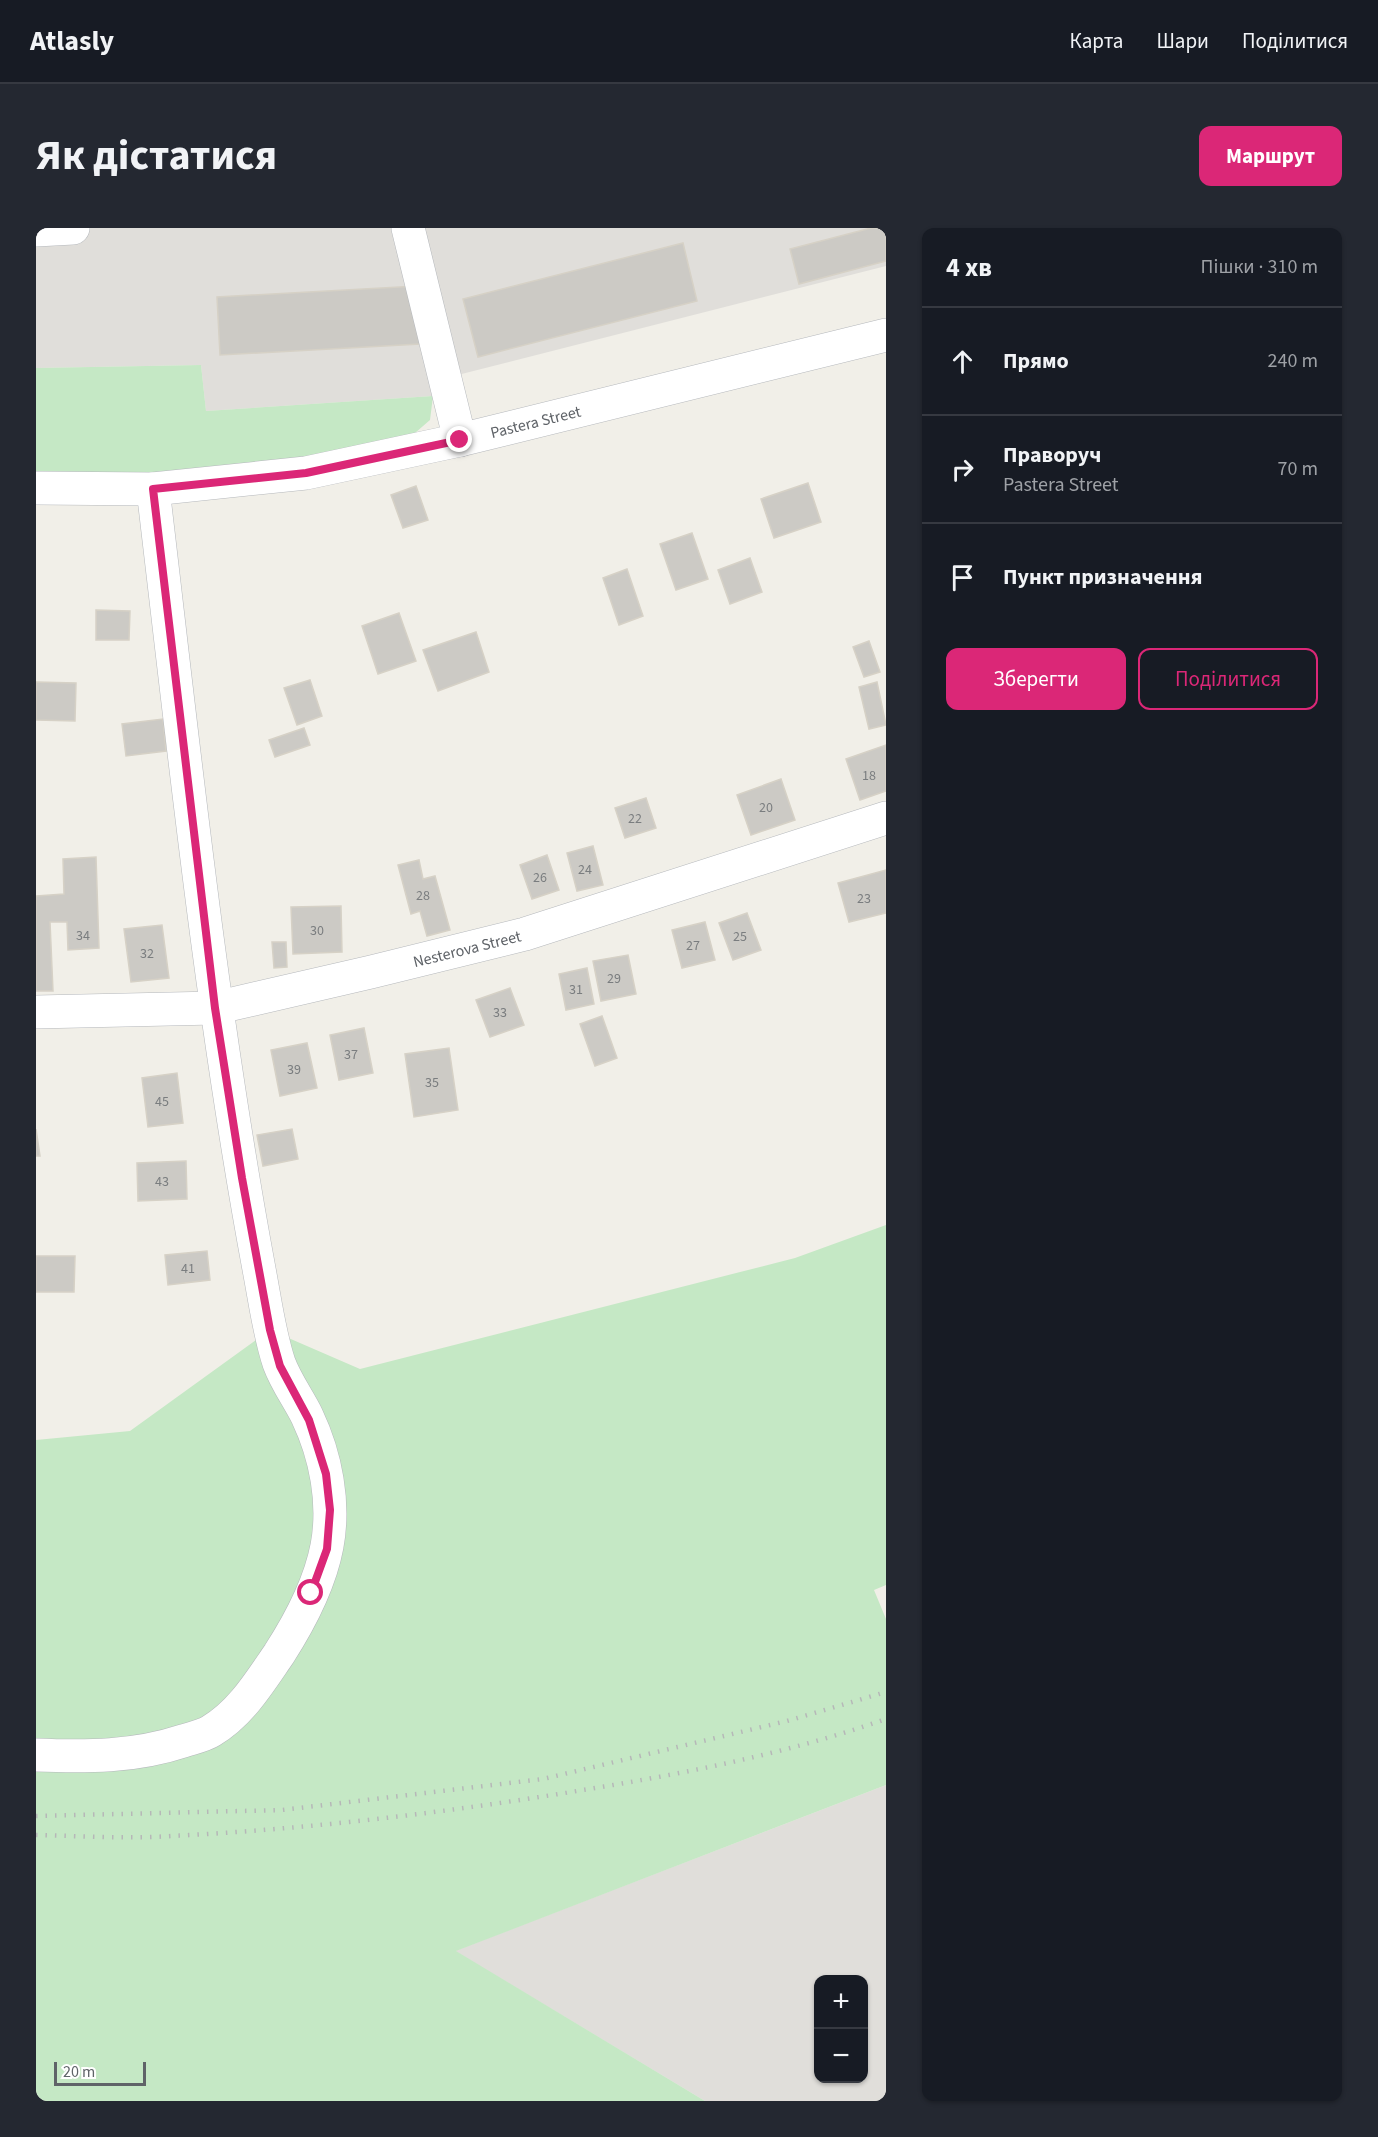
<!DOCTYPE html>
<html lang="uk">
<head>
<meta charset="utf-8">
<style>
  :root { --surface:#171b24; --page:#242831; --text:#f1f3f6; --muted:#9ea1a6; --line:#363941; --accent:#db2777 }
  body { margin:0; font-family:"Source Sans 3",sans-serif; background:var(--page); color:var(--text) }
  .controls { position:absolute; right:18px; bottom:18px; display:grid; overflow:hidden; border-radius:12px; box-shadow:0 2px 4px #0004 }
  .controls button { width:54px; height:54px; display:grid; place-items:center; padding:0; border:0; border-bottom:2px solid var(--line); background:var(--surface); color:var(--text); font:30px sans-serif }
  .scale { position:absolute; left:18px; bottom:15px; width:92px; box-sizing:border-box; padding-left:6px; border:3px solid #5f6368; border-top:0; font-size:16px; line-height:21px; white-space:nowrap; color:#5f6368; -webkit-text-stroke:4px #fff; paint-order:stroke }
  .stop { position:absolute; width:18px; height:18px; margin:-14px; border:4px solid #db2777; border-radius:50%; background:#fff }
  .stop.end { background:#db2777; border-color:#fff; box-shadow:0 2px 6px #0008 }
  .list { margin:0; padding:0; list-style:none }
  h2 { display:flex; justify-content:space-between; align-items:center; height:78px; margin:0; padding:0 24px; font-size:26px }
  h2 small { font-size:20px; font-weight:400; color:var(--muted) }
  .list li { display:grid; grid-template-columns:39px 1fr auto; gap:18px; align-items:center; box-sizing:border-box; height:108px; padding:0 24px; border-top:2px solid var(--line) }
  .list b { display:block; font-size:22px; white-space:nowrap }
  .list p { margin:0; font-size:20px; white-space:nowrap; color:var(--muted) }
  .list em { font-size:20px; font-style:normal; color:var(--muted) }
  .actions { display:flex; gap:12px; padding:18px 24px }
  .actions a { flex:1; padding:14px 0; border:2px solid var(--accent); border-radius:12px; text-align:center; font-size:21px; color:var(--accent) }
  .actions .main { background:var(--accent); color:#fff }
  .icon { flex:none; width:33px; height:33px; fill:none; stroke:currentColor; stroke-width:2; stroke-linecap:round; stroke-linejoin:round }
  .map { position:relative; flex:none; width:850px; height:1873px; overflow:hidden; border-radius:12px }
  header { display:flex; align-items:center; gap:36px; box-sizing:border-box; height:84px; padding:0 30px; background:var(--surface); border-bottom:2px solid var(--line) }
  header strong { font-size:28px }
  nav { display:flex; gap:33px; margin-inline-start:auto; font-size:21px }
  .intro { display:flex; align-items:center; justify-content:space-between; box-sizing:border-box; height:144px; padding:0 36px }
  h1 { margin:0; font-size:42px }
  .button { padding:15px 27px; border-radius:12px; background:var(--accent); color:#fff; font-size:21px; font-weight:700 }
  main { display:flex; gap:36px; padding:0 36px }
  aside { flex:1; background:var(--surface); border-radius:12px; box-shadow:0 2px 4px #0004 }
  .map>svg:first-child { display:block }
</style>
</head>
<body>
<header>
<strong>Atlasly</strong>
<nav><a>Карта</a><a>Шари</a><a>Поділитися</a></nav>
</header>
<div class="intro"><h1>Як дістатися</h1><a class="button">Маршрут</a></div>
<main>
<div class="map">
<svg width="850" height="1873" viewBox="0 0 850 1873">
  <rect width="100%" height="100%" fill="#f1efe8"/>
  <!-- industrial -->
  <g fill="#e0deda" fill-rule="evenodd">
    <path d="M0,0H850V38L394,154L397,168L170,183L165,137L0,140Z"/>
    <path d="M850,1557V1873H669L419,1723ZM782,1752H828V1850H782Z"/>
  </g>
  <!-- green -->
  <g fill="#c5e8c5">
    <path d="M165,137L170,183L397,168L394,192L372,211L272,233L117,246L0,245V140Z"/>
    <path d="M850,997V1357L838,1362L850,1391V1557L420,1723L669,1873H0V1212L94,1203L234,1102L324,1141L759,1030Z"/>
  </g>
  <!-- building -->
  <g fill="#cccac5" stroke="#d6d1c6" stroke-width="1.5">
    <path d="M835,0H850V33L763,56L754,21Z"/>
    <path d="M647,15L661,73L442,129L427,71Z"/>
    <path d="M381,58L384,116L184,127L181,69Z"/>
    <path d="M772,255L785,294L738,310L725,271Z"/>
    <path d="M380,258L392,292L367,300L355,267Z"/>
    <path d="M656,305L672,351L640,362L624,316Z"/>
    <path d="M714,330L726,364L694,376L682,342Z"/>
    <path d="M591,341L607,388L583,397L567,350Z"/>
    <path d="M60,382L94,383L93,412H60Z"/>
    <path d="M363,385L380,433L342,446L326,398Z"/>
    <path d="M440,404L453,444L402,463L387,422Z"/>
    <path d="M833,413L844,444L828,449L817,419Z"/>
    <path d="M274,452L286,488L261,497L248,460Z"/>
    <path d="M0,454L40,455L39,493L0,492Z"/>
    <path d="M841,454L850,497L833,501L823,459Z"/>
    <path d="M127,491L130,523L90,528L86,496Z"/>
    <path d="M268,500L274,517L239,529L233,512Z"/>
    <path d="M850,517V563L824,572L810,531Z"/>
    <path d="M745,551L759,592L715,607L701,567Z"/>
    <path d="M610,570L620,600L589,610L579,580Z"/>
    <path d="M557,618L567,657L541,663L531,625Z"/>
    <path d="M511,627L523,662L496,671L484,637Z"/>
    <path d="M60,629L63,720L32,722L31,694H14L17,763H0V668L28,666L27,631Z"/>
    <path d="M383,632L387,651L399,648L414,702L391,708L384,683L375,686L362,637Z"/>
    <path d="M850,642V685L813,694L802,655Z"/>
    <path d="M305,678L306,724L257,726L255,679Z"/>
    <path d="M711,685L725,722L697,732L683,695Z"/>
    <path d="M669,694L679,732L646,740L636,702Z"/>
    <path d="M126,697L133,750L95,754L88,701Z"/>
    <path d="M236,714H250L251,739L238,740Z"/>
    <path d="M592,727L600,766L565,773L557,733Z"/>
    <path d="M551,740L558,776L530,782L523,746Z"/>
    <path d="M474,760L488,797L454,809L440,772Z"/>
    <path d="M566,788L581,830L559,838L544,796Z"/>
    <path d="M328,800L337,845L303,852L294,807Z"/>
    <path d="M271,815L281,860L244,868L235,822Z"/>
    <path d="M413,820L422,882L378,889L369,826Z"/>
    <path d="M141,845L147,895L112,899L106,850Z"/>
    <path d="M0,901L4,928H0Z"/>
    <path d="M256,901L262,931L227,938L221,907Z"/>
    <path d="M150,933L151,971L102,973L101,935Z"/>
    <path d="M171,1023L174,1052L132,1057L129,1027Z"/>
    <path d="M0,1028H39L38,1064H0Z"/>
  </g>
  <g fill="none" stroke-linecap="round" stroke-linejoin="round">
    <!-- minor casing -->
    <g stroke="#b5b8bc" stroke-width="34">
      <g id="minor">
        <path d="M372,0L424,212"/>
        <path d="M0,2L37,0"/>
        <path id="s1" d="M0,260L117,261L270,245L424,212L850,107"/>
        <path id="s2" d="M0,784L179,780L335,744L489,706L850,590"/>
        <path d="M0,1527C50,1529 99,1529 147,1513C156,1510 167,1508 175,1503C205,1485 223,1455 243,1426C263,1395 284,1355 291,1318C299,1275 290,1228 271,1188C262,1170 250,1154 243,1135C233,1105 229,1072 223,1041C175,783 148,522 117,261"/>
      </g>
    </g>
    <!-- minor -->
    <use href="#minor" stroke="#fff" stroke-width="33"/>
    <!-- rail -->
    <g stroke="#b6b7b8" stroke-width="4.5" stroke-dasharray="1.5 8" stroke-linecap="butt">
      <path d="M0,1588L246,1582L507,1551L751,1493L850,1464"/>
      <path d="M0,1607C45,1608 91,1611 136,1608C272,1601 407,1585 541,1563C646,1546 750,1526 850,1491"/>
    </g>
  </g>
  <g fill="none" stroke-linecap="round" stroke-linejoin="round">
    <!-- route -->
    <path stroke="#db2777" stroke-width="8" d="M275,1365L291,1321L294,1282L290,1246L273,1192L244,1138L234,1102L206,950L179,780L117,261L270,245L424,212"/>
  </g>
  <g text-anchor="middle" stroke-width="6" stroke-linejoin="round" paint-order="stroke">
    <!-- number labels -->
    <g font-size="14" fill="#7a7d7f">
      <text x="833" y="552">18</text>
      <text x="730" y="584">20</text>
      <text x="599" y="595">22</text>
      <text x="549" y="646">24</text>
      <text x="504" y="654">26</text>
      <text x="387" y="672">28</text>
      <text x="828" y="675">23</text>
      <text x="281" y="707">30</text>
      <text x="47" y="712">34</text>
      <text x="704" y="713">25</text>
      <text x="657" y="722">27</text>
      <text x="111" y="730">32</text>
      <text x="578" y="755">29</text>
      <text x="540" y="766">31</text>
      <text x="464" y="789">33</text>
      <text x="315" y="831">37</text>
      <text x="258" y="846">39</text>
      <text x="396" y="859">35</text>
      <text x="126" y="878">45</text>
      <text x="126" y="958">43</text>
      <text x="152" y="1045">41</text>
    </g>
    <!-- street labels -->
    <g font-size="16" fill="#5f6368" stroke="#fff">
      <text dy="6" stroke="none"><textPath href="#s1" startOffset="506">Pastera Street</textPath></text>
      <text dy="6" stroke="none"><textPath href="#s2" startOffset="438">Nesterova Street</textPath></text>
    </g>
  </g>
</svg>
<div class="controls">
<button>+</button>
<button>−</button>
</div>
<div class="scale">20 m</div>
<div class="stop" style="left:275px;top:1365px"></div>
<div class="stop end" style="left:424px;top:212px"></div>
</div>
<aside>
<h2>4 хв<small>Пішки · 310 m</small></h2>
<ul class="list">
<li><svg class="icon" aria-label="ahead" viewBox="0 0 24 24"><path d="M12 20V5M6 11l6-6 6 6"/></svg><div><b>Прямо</b></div><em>240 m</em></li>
<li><svg class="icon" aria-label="right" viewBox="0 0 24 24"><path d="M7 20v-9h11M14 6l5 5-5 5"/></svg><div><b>Праворуч</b><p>Pastera Street</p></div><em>70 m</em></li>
<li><svg class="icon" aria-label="arrive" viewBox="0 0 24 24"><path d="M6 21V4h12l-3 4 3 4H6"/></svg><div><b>Пункт призначення</b></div></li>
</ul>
<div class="actions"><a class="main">Зберегти</a><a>Поділитися</a></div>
</aside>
</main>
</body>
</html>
